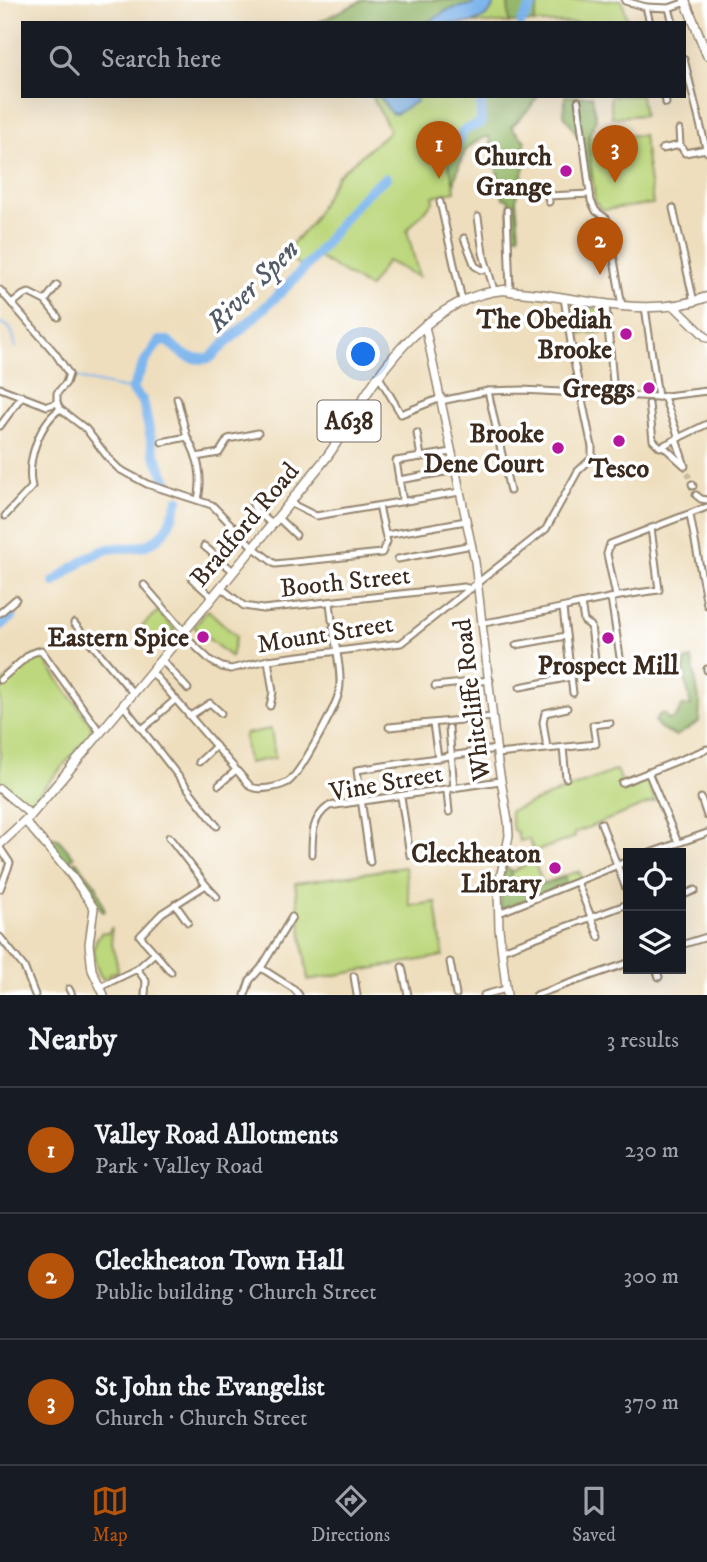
<!DOCTYPE html>
<html lang="en">
<head>
<meta charset="utf-8">
<style>
  :root { --surface:#171b24; --page:#20242c; --text:#f1f3f6; --muted:#9ea1a6; --line:#363941; --accent:#b45309 }
  body { margin:0; font-family:"IM FELL DW Pica",serif; background:var(--page); color:var(--text) }
  .controls { position:absolute; right:21px; bottom:21px; display:grid; overflow:hidden; border-radius:0px; box-shadow:0 7px 28px #0002 }
  .controls button { width:63px; height:63px; display:grid; place-items:center; padding:0; border:0; border-bottom:2px solid var(--line); background:var(--surface); color:var(--text); font:35px sans-serif }
  .you { position:absolute; left:364px; top:355px; width:24px; height:24px; margin:-18px; border:5px solid #fff; border-radius:50%; background:#1a73e8; box-shadow:0 0 0 10px #1a73e833 }
  .badge { display:grid; place-items:center; width:46px; height:46px; border-radius:50%; background:var(--accent); color:#fff; font-size:23px; font-weight:700 }
  .pin { position:absolute; translate:-50% -58px; filter:drop-shadow(0 2px 4px #0008) }
  .pin::after { content:''; position:absolute; top:37px; width:24px; height:21px; background:inherit; clip-path:polygon(0 0,100% 0,50% 100%) }
  .list { margin:0; padding:0; list-style:none }
  h2 { display:flex; justify-content:space-between; align-items:center; height:91px; margin:0; padding:0 28px; font-size:30px }
  h2 small { font-size:23px; font-weight:400; color:var(--muted) }
  .list li { display:grid; grid-template-columns:46px 1fr auto; gap:21px; align-items:center; box-sizing:border-box; height:126px; padding:0 28px; border-top:2px solid var(--line) }
  .list b { display:block; font-size:26px; white-space:nowrap }
  .list p { margin:0; font-size:23px; white-space:nowrap; color:var(--muted) }
  .list em { font-size:23px; font-style:normal; color:var(--muted) }
  .icon { flex:none; width:38px; height:38px; fill:none; stroke:currentColor; stroke-width:2; stroke-linecap:round; stroke-linejoin:round }
  .map { position:relative; flex:none; width:707px; height:995px; overflow:hidden }
  .search { position:absolute; background:var(--surface); box-shadow:0 7px 28px #0002; left:21px; right:21px; top:21px; height:77px; display:flex; align-items:center; gap:18px; box-sizing:border-box; padding:0 24px; border-radius:0px; color:var(--muted); font-size:26px }
  .sheet { height:469px; background:var(--surface) }
  nav { display:flex; justify-content:space-around; align-items:center; box-sizing:border-box; height:98px; border-top:2px solid var(--line); background:var(--surface); font-size:19px; color:var(--muted) }
  nav a { display:grid; justify-items:center; gap:4px }
  nav .on { color:var(--accent) }
  .map>svg:first-child { display:block }
</style>
</head>
<body>
<div class="map">
<svg width="707" height="995" viewBox="0 0 707 995">
  <rect width="100%" height="100%" fill="#fff"/>
  <filter id="ink" filterUnits="userSpaceOnUse"><feTurbulence type="fractalNoise" baseFrequency=".0143" numOctaves="2"/><feDisplacementMap in="SourceGraphic" scale="14" xChannelSelector="R" yChannelSelector="G"/><feConvolveMatrix kernelMatrix="1 2 1 2 8 2 1 2 1" color-interpolation-filters="sRGB"/></filter>
  <filter id="wash" filterUnits="userSpaceOnUse"><feTurbulence type="fractalNoise" baseFrequency=".00686" numOctaves="4" result="noise"/><feDisplacementMap in="SourceGraphic" scale="28" xChannelSelector="R" yChannelSelector="G"/><feGaussianBlur stdDeviation="1.57" result="paint"/><feColorMatrix in="noise" values="0 0 0 0 0 0 0 0 0 0 0 0 0 0 0 0 0 1.4 0 .05"/><feComposite in="paint" operator="in"/></filter>
  <g filter="url(#wash)">
    <rect width="100%" height="100%" fill="#eedebd"/>
    <!-- green -->
    <g fill="#bcd77c" stroke="#7c804d" stroke-width="2">
      <path d="M477,0H622L628,23H427Z"/>
      <path d="M372,96H477V120L451,155L455,191L433,196L434,201L407,230L419,277L387,261L369,288L318,257L305,270L284,252L310,225L337,176L390,131Z"/>
      <path d="M610,96H641L644,115L612,117Z"/>
      <path d="M643,135L653,204L602,210L595,202L588,137Z"/>
      <path d="M574,307L603,309L604,332L575,334L572,310Z"/>
      <path d="M208,610L236,636L231,657L194,627Z"/>
      <path d="M158,611L175,630L154,650L137,631Z"/>
      <path d="M40,654L92,726L90,735L34,799L23,800L0,782V685L31,658Z"/>
      <path d="M271,729L275,758L248,763L244,734Z"/>
      <path d="M617,770L624,787L646,777L655,801L574,833L575,837L534,852L529,839L519,841L517,832L513,830L510,811Z"/>
      <path d="M530,863L535,864L543,884L575,872L577,873L579,871L582,879L501,910L504,866L511,872Z"/>
      <path d="M405,867L410,906L436,902L443,956L308,980L295,883Z"/>
      <path d="M112,927C108,944 119,958 118,975L115,972L109,974L110,978L103,979C96,971 91,952 96,941C97,937 100,935 102,932L108,933Z"/>
    </g>
    <!-- forest -->
    <g fill="#95b86c" stroke="#687145" stroke-width="2">
      <path d="M363,0H476L473,4L448,10L427,23H317Z"/>
      <path d="M508,0H539L534,23H509Z"/>
      <path d="M477,96H538L529,109L511,127L525,141V163L516,200L519,235L510,236L509,200L503,198L494,157L498,156L496,146L491,145L489,136C461,145 461,159 454,184L447,158L477,120Z"/>
      <path d="M565,96H592L596,119L588,137L592,177L587,178L580,139L564,115Z"/>
      <path d="M692,659L700,705L699,722L676,736L660,728L655,722L657,717L662,713L665,714L668,720C677,719 678,713 682,706H691L683,669L685,661Z"/>
      <path d="M40,824L46,829L45,835L47,837L58,839L74,857L67,863L55,851L53,844H49L45,836H40L35,827Z"/>
      <path d="M76,861L96,885L105,911L103,912L69,866Z"/>
      <path d="M504,866L511,871L510,880L521,890L564,878L567,884L504,909L500,906Z"/>
    </g>
    <!-- water -->
    <g fill="#7eb6ee" stroke="#5c7086" stroke-width="2">
      <path d="M476,0H496C486,31 455,23 427,23L448,10L473,4Z"/>
      <path d="M379,96H417V101L396,114L391,113Z"/>
    </g>
    <g fill="none" stroke-linecap="round" stroke-linejoin="round">
      <!-- stream -->
      <g stroke="#7eb6ee" stroke-width="2">
        <path d="M0,323C13,325 13,337 16,348"/>
        <path d="M73,376L93,382L132,390"/>
      </g>
      <!-- river -->
      <g stroke="#7eb6ee" stroke-width="10">
        <path d="M521,23L535,0"/>
        <path d="M451,153L464,130L481,123V96"/>
        <path d="M168,483L154,453L143,401L132,390L144,363L159,341H168C182,355 189,361 210,358C244,325 284,293 314,257C338,229 355,197 386,178"/>
        <path d="M54,582C70,570 87,556 105,550C116,546 127,549 138,547C163,543 172,521 178,500"/>
        <path d="M0,626L12,616"/>
      </g>
    </g>
  </g>
  <g filter="url(#ink)">
    <g fill="none" stroke-linecap="round" stroke-linejoin="round">
      <!-- street-tunnel -->
      <path stroke="#caba9d" stroke-width="5" stroke-dasharray="5 2.5" stroke-linecap="butt" d="M685,466L692,484"/>
      <!-- street casing -->
      <g stroke="#94846e" stroke-width="9">
        <g id="street">
          <path d="M625,1L646,7"/>
          <path d="M669,8L673,23"/>
          <path d="M650,23L646,7L669,8L686,2"/>
          <path d="M684,59L707,152"/>
          <path d="M665,96L666,103"/>
          <path d="M578,101L591,201L596,211L607,219L622,306"/>
          <path d="M679,130L680,145L685,153L706,149"/>
          <path d="M662,149L680,145"/>
          <path d="M440,202L462,300"/>
          <path d="M549,202L548,196L590,194"/>
          <path d="M673,208L694,302"/>
          <path d="M507,210L510,291"/>
          <path d="M478,217L483,253L494,290"/>
          <path d="M464,238L475,266L482,270L488,269"/>
          <path d="M0,290L55,353L69,374L66,383L57,393V403"/>
          <path d="M45,301L57,285"/>
          <path d="M12,304L23,295L29,293L45,301L58,317"/>
          <path d="M606,305L614,393"/>
          <path d="M645,307L658,397"/>
          <path d="M378,375L401,414L441,398"/>
          <path d="M0,388L47,406L57,403"/>
          <path d="M488,391L510,491"/>
          <path d="M664,397L679,438"/>
          <path d="M177,398L187,437"/>
          <path d="M441,401L488,391L522,390L658,397L707,391"/>
          <path d="M57,403L60,409L86,429L109,459L119,469L147,484L212,505L253,547L275,564L382,553L387,542L379,506"/>
          <path d="M649,404L653,440L660,447L707,424"/>
          <path d="M0,426L22,396"/>
          <path d="M417,433L421,457"/>
          <path d="M676,439L684,463"/>
          <path d="M162,442L187,437C199,458 203,477 198,500"/>
          <path d="M663,446L685,466"/>
          <path d="M196,457L219,453L228,439L258,433"/>
          <path d="M399,480L456,470"/>
          <path d="M692,484L693,486"/>
          <path d="M696,495L701,499L707,500"/>
          <path d="M252,502L255,510L272,524"/>
          <path d="M403,502L396,461L452,452"/>
          <path d="M290,503L316,516L460,492"/>
          <path d="M690,515L707,605"/>
          <path d="M5,516L32,487C26,462 39,424 60,409"/>
          <path d="M277,517L296,535"/>
          <path d="M386,535L466,521"/>
          <path d="M204,546L233,571"/>
          <path d="M398,559L472,545"/>
          <path d="M192,579L212,597"/>
          <path d="M144,585L183,630"/>
          <path d="M220,587L244,606L263,609L464,587L471,589"/>
          <path d="M616,596L607,554L610,544L707,507"/>
          <path d="M330,602L332,620"/>
          <path d="M581,604L584,621L591,626L596,668L621,664L611,598"/>
          <path d="M563,609L573,693"/>
          <path d="M0,613L16,599"/>
          <path d="M74,623L132,692"/>
          <path d="M483,623C542,614 600,597 659,590L651,528"/>
          <path d="M181,633L211,661L222,667L231,669L268,660L401,643L546,529L578,471L592,458V447L574,362L564,298"/>
          <path d="M516,645L566,636"/>
          <path d="M161,659L188,689"/>
          <path d="M268,660L273,692L270,706"/>
          <path d="M707,669V670"/>
          <path d="M151,671L251,787C260,791 279,787 288,782C300,774 336,707 339,692C343,676 335,645 333,627"/>
          <path d="M0,680L30,654L41,650L100,732"/>
          <path d="M435,686L490,680"/>
          <path d="M520,687L571,677"/>
          <path d="M123,705L217,826"/>
          <path d="M160,713L176,699"/>
          <path d="M190,716L210,703L221,713"/>
          <path d="M433,724L438,758"/>
          <path d="M389,727L493,717"/>
          <path d="M449,728L454,789"/>
          <path d="M142,729L157,717"/>
          <path d="M547,748L543,722L545,713L567,708"/>
          <path d="M563,748L566,778"/>
          <path d="M497,754L596,744L593,725L610,723"/>
          <path d="M199,762L216,746"/>
          <path d="M648,772L678,843"/>
          <path d="M622,783L707,749"/>
          <path d="M219,785L236,770"/>
          <path d="M447,791L449,812"/>
          <path d="M401,797L410,855"/>
          <path d="M701,798L707,816"/>
          <path d="M601,823L628,894"/>
          <path d="M0,848L10,863L0,889"/>
          <path d="M650,853L707,833"/>
          <path d="M312,854C312,834 312,818 329,806L500,781"/>
          <path d="M370,862L357,770L496,749"/>
          <path d="M577,882L599,937"/>
          <path d="M206,885L217,897"/>
          <path d="M681,896L695,890"/>
          <path d="M175,904L188,922"/>
          <path d="M499,913L628,861"/>
          <path d="M0,937L24,967L35,995"/>
          <path d="M681,945L707,937"/>
          <path d="M502,950L628,904"/>
          <path d="M155,953L171,972"/>
          <path d="M450,962L456,995"/>
          <path d="M402,967L408,995"/>
          <path d="M261,968L294,989L299,995"/>
          <path d="M137,969L146,981L145,995"/>
          <path d="M656,969L659,977"/>
          <path d="M354,976L357,995"/>
          <path d="M100,987L137,969L155,953L140,936L162,913L206,885L169,837"/>
          <path d="M69,989L72,995"/>
          <path d="M245,995L250,980L261,968L292,917"/>
          <path d="M484,995L506,989"/>
          <path d="M536,995L628,963"/>
        </g>
      </g>
      <!-- secondary casing -->
      <g stroke="#94846e" stroke-width="10">
        <g id="secondary">
          <path d="M674,306L707,338"/>
          <path d="M425,326L475,562L498,763L508,821L509,836L498,888L499,929L507,995"/>
          <path d="M0,789L31,815"/>
          <path d="M25,821L71,875L94,908L89,944L92,970L104,995"/>
        </g>
      </g>
      <!-- primary casing -->
      <g stroke="#94846e" stroke-width="11">
        <g id="primary">
          <path d="M685,0L707,55"/>
          <path d="M0,844L31,815C131,697 229,578 326,458C335,447 341,434 349,422C367,392 386,362 412,337C438,312 469,293 504,290C520,293 537,293 552,296C603,304 658,316 707,297"/>
        </g>
      </g>
      <!-- street -->
      <use href="#street" stroke="#fff" stroke-width="5"/>
      <!-- secondary -->
      <use href="#secondary" stroke="#fff" stroke-width="7"/>
      <!-- primary -->
      <use href="#primary" stroke="#fff" stroke-width="8"/>
    </g>
  </g>
  <!-- markers -->
  <g fill="#b5179e" stroke="#fff" stroke-width="2.5">
    <circle cx="566" cy="171" r="7"/>
    <circle cx="626" cy="334" r="7"/>
    <circle cx="649" cy="388" r="7"/>
    <circle cx="619" cy="441" r="7"/>
    <circle cx="558" cy="448" r="7"/>
    <circle cx="203" cy="637" r="7"/>
    <circle cx="608" cy="638" r="7"/>
    <circle cx="555" cy="868" r="7"/>
  </g>
  <g text-anchor="middle" stroke-width="7" stroke-linejoin="round" paint-order="stroke">
    <!-- shield labels -->
    <rect fill="#fff" stroke="#766a62" stroke-width="2" x="317.5" y="400.5" width="63" height="41" rx="5"/>
    <g font-size="24" font-weight="bold" fill="#3b2a1e">
      <text x="349" y="429">A638</text>
    </g>
    <!-- poi labels -->
    <g font-size="26" font-weight="bold" fill="#3b2a1e" stroke="#fff" text-anchor="end">
      <text x="552" y="165">Church<tspan x="552" dy="30">Grange</tspan></text>
      <text x="612" y="328">The Obediah<tspan x="612" dy="30">Brooke</tspan></text>
      <text x="635" y="397">Greggs</text>
      <text x="544" y="442">Brooke<tspan x="544" dy="30">Dene Court</tspan></text>
      <text x="619" y="477" text-anchor="middle">Tesco</text>
      <text x="189" y="646">Eastern Spice</text>
      <text x="608" y="674" text-anchor="middle">Prospect Mill</text>
      <text x="541" y="862">Cleckheaton<tspan x="541" dy="30">Library</tspan></text>
    </g>
    <!-- street labels -->
    <g font-size="26" fill="#3b2a1e" stroke="#fff">
      <text transform="translate(244 524) rotate(-50)" y="9">Bradford Road</text>
      <text transform="translate(345 581) rotate(-6)" y="9">Booth Street</text>
      <text transform="translate(325 633) rotate(-9)" y="9">Mount Street</text>
      <text transform="translate(471 700) rotate(-97)" y="9">Whitcliffe Road</text>
      <text transform="translate(386 782) rotate(-10)" y="9">Vine Street</text>
    </g>
    <!-- water labels -->
    <g font-size="28" font-style="italic" fill="#525b67" stroke="#fff">
      <text transform="translate(252 285) rotate(-45)" y="10">River Spen</text>
    </g>
  </g>
</svg>
<div class="controls">
<button><svg class="icon" aria-label="locate" viewBox="0 0 24 24"><circle cx="12" cy="12" r="6"/><path d="M12 2v4M12 18v4M2 12h4M18 12h4"/></svg></button>
<button><svg class="icon" aria-label="layers" viewBox="0 0 24 24"><path d="M12 4l9 5-9 5-9-5zM3 14l9 5 9-5"/></svg></button>
</div>
<div class="you"></div>
<div class="pin badge" style="left:439px;top:179px">1</div>
<div class="pin badge" style="left:600px;top:275px">2</div>
<div class="pin badge" style="left:615px;top:183px">3</div>
<div class="search"><svg class="icon" aria-label="search" viewBox="0 0 24 24"><circle cx="10" cy="10" r="6"/><path d="M15 15l6 6"/></svg>Search here</div>
</div>
<section class="sheet">
<h2>Nearby<small>3 results</small></h2>
<ul class="list">
<li><span class="badge">1</span><div><b>Valley Road Allotments</b><p>Park · Valley Road</p></div><em>230 m</em></li>
<li><span class="badge">2</span><div><b>Cleckheaton Town Hall</b><p>Public building · Church Street</p></div><em>300 m</em></li>
<li><span class="badge">3</span><div><b>St John the Evangelist</b><p>Church · Church Street</p></div><em>370 m</em></li>
</ul>
</section>
<nav>
<a class="on"><svg class="icon" aria-label="map" viewBox="0 0 24 24"><path d="M3 6l6-2 6 2 6-2v14l-6 2-6-2-6 2zM9 4v14M15 6v14"/></svg>Map</a>
<a><svg class="icon" aria-label="directions" viewBox="0 0 24 24"><path d="M12 3l9 9-9 9-9-9zM9 14v-3h6M13 9l2 2-2 2"/></svg>Directions</a>
<a><svg class="icon" aria-label="saved" viewBox="0 0 24 24"><path d="M7 4h10v16l-5-4-5 4z"/></svg>Saved</a>
</nav>
</body>
</html>
